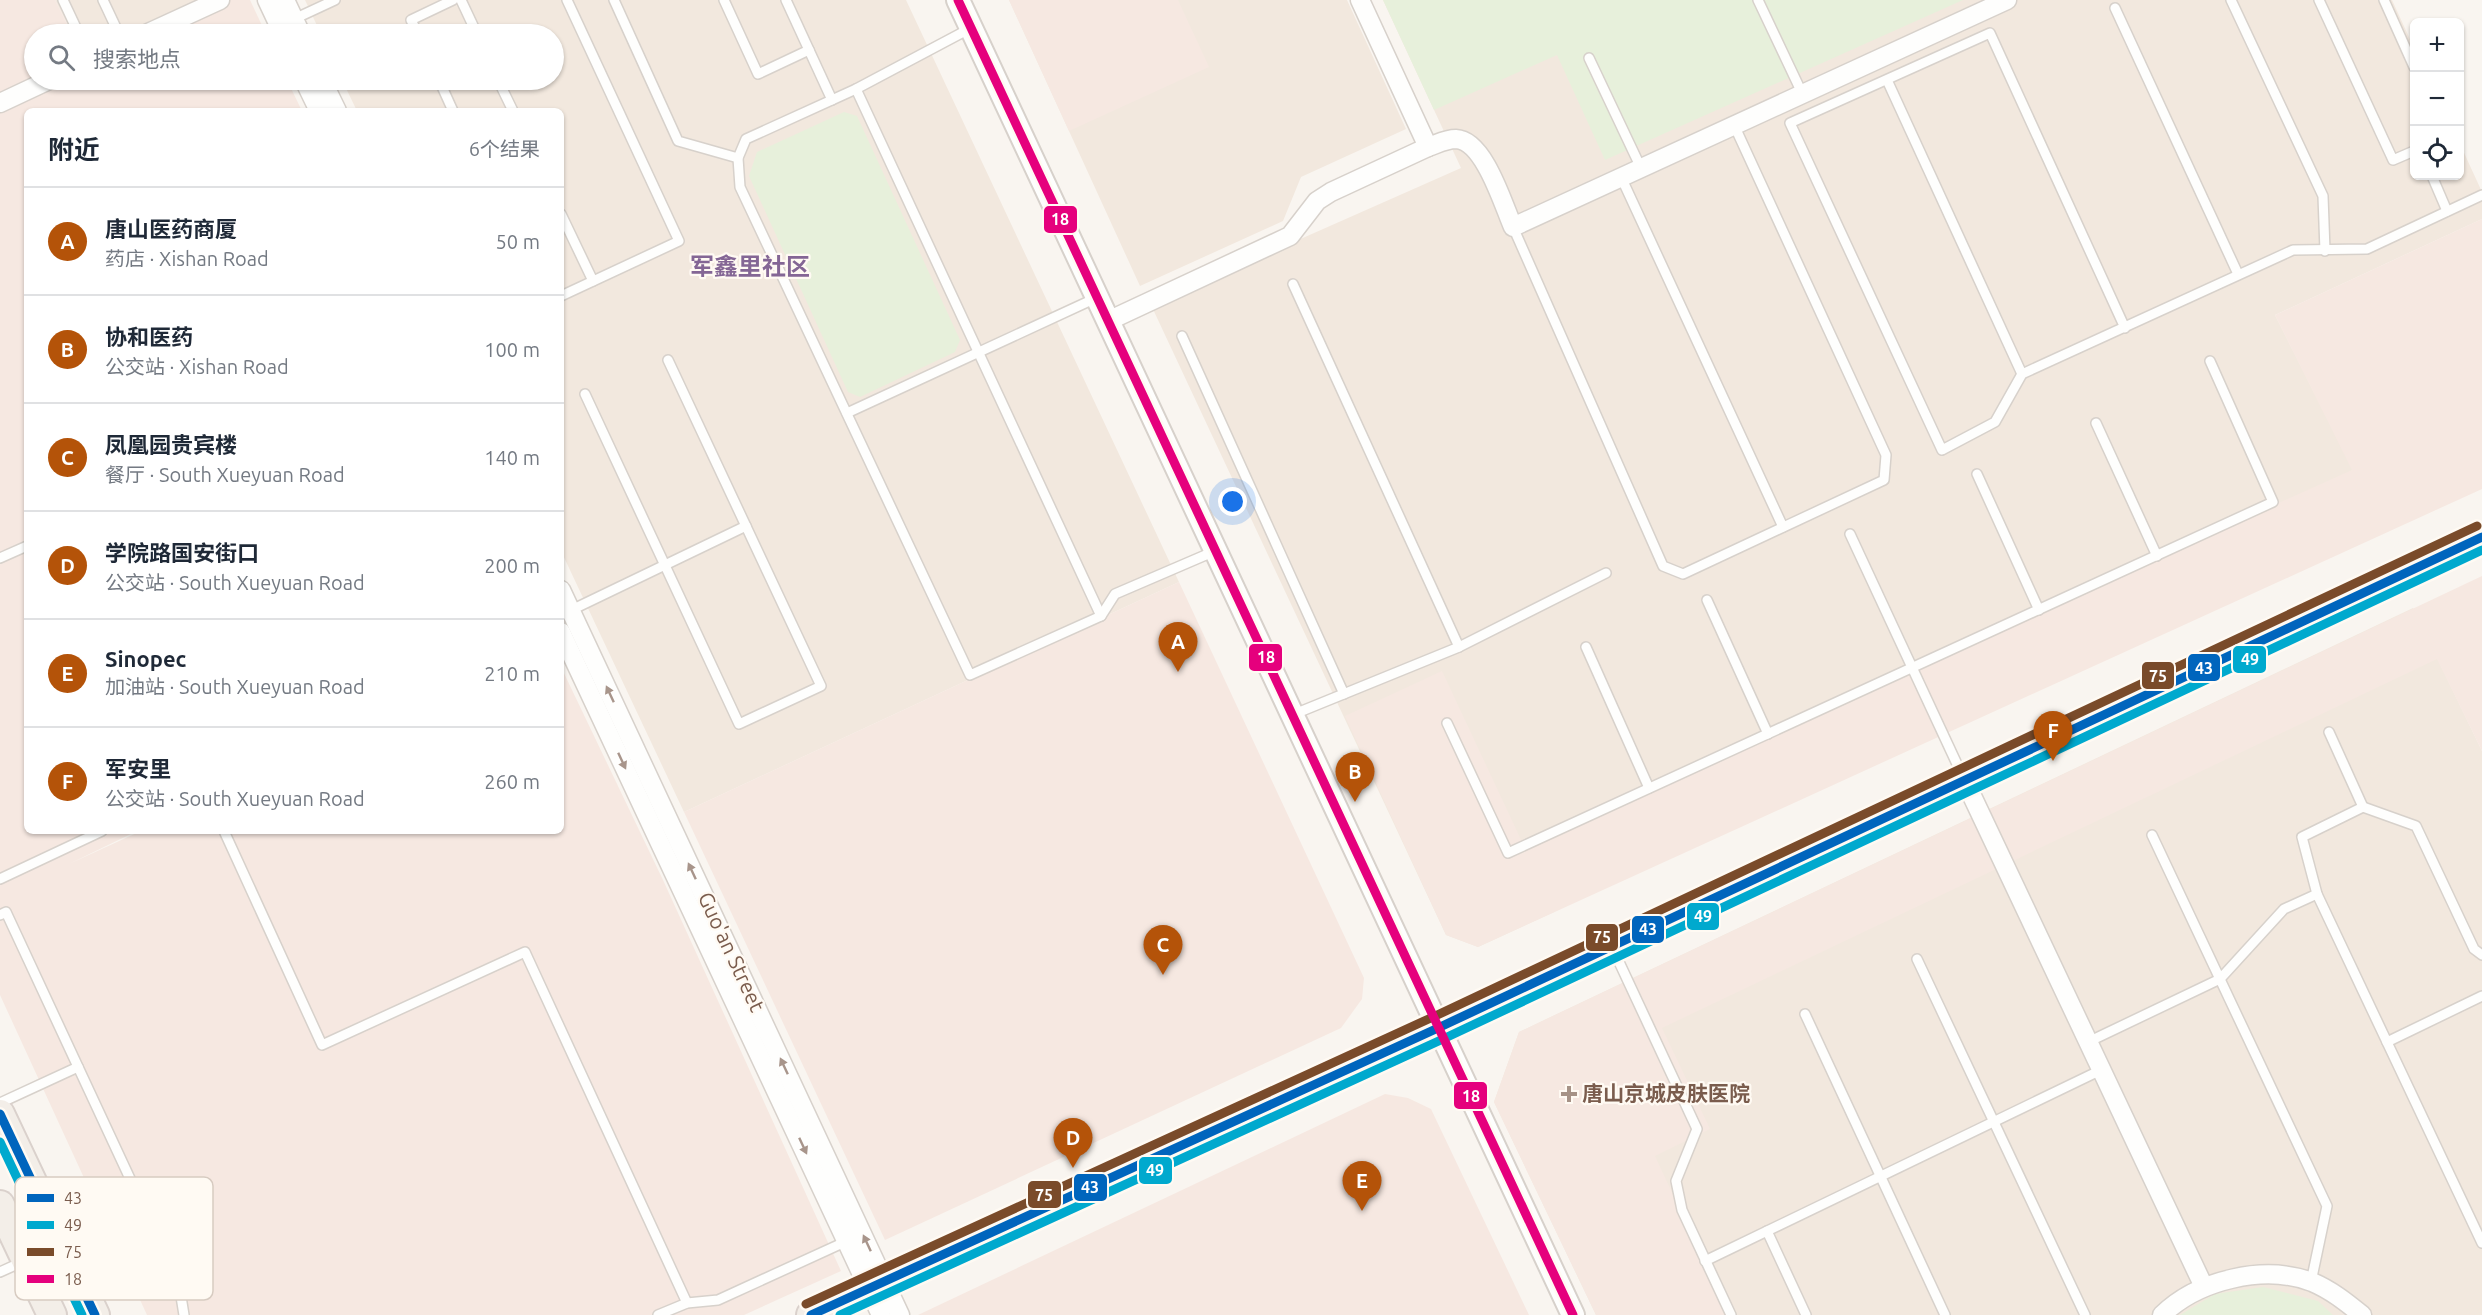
<!DOCTYPE html>
<html lang="zh">
<head>
<meta charset="utf-8">
<style>
  :root { --surface:#fff; --page:#f6f6f7; --text:#1f2937; --muted:#747a83; --line:#e0e1e3; --accent:#b45309 }
  body { margin:0; font-family:Ubuntu,"Noto Sans SC",sans-serif; background:var(--page); color:var(--text) }
  .controls { position:absolute; right:18px; top:18px; display:grid; overflow:hidden; border-radius:9px; box-shadow:0 2px 4px #0004 }
  .controls button { width:54px; height:54px; display:grid; place-items:center; padding:0; border:0; border-bottom:2px solid var(--line); background:var(--surface); color:var(--text); font:30px sans-serif }
  .you { position:absolute; left:1233px; top:502px; width:21px; height:21px; margin:-15px; border:4px solid #fff; border-radius:50%; background:#1a73e8; box-shadow:0 0 0 9px #1a73e833 }
  .badge { display:grid; place-items:center; width:39px; height:39px; border-radius:50%; background:var(--accent); color:#fff; font-size:20px; font-weight:700 }
  .pin { position:absolute; translate:-50% -50px; filter:drop-shadow(0 2px 3px #0008) }
  .pin::after { content:''; position:absolute; top:32px; width:21px; height:18px; background:inherit; clip-path:polygon(0 0,100% 0,50% 100%) }
  .list { margin:0; padding:0; list-style:none }
  h2 { display:flex; justify-content:space-between; align-items:center; height:78px; margin:0; padding:0 24px; font-size:26px }
  h2 small { font-size:20px; font-weight:400; color:var(--muted) }
  .list li { display:grid; grid-template-columns:39px 1fr auto; gap:18px; align-items:center; box-sizing:border-box; height:108px; padding:0 24px; border-top:2px solid var(--line) }
  .list b { display:block; font-size:22px; white-space:nowrap }
  .list p { margin:0; font-size:20px; white-space:nowrap; color:var(--muted) }
  .list em { font-size:20px; font-style:normal; color:var(--muted) }
  .icon { flex:none; width:33px; height:33px; fill:none; stroke:currentColor; stroke-width:2; stroke-linecap:round; stroke-linejoin:round }
  .map { position:relative; flex:none; width:2482px; height:1315px; overflow:hidden }
  .search { position:absolute; background:var(--surface); box-shadow:0 2px 4px #0004; left:24px; top:24px; width:540px; height:66px; display:flex; align-items:center; gap:15px; box-sizing:border-box; padding:0 21px; border-radius:33px; color:var(--muted); font-size:22px }
  .panel { position:absolute; background:var(--surface); box-shadow:0 2px 4px #0004; left:24px; top:108px; width:540px; height:726px; border-radius:9px }
  .map>svg:first-child { display:block }
</style>
</head>
<body>
<div class="map">
<svg width="2482" height="1315" viewBox="0 0 2482 1315">
  <rect width="100%" height="100%" fill="#f9f5f0"/>
  <!-- residential -->
  <g fill="#f2e8de">
    <path d="M55,0H228L154,34H72Z"/>
    <path d="M305,0H906L1179,582L684,812L561,551V111H357L342,80H554V34H321Z"/>
    <path d="M1009,0H1347L1406,129L1301,177L1283,221L1140,286Z"/>
    <path d="M1383,0H2392L2414,48V176H2460V144L2482,192V219L2275,315L2353,470L1554,912L1478,947L1446,935L1151,305L1461,168Z"/>
    <path d="M2413,608L2482,751V1315H1596L1494,1102L1519,1032Z"/>
  </g>
  <!-- commercial -->
  <g fill="#f6e8e1">
    <path d="M0,0H55L72,34H34V80H287L302,111H27V831H137L69,864L141,831H561V667L663,880L841,1271L744,1315H147L0,995Z"/>
    <path d="M228,0H250L266,34H154Z"/>
    <path d="M1009,0H1178L1209,67L1069,131Z"/>
    <path d="M2482,219V489L1478,947L1446,935L1345,716L1442,671L1523,844L2352,470L2275,315Z"/>
    <path d="M2482,576V751L2437,659L1662,1028L1710,1129L1655,1156L1729,1315H1596L1494,1102L1519,1032Z"/>
    <path d="M1179,582L1364,978L1362,999L1341,1028L885,1240L684,812Z"/>
    <path d="M1385,1094L1408,1098L1431,1109L1529,1315H918Z"/>
  </g>
  <!-- green -->
  <g fill="#e7f0db">
    <path d="M1383,0H1963L1605,160L1557,55L1434,110Z"/>
    <path d="M844,112L857,116L960,340L955,352L860,397L848,392L749,176L757,152Z"/>
    <path d="M2263,1287L2318,1301L2333,1315H2180L2215,1294Z"/>
  </g>
  <g fill="none" stroke-linecap="round" stroke-linejoin="round">
    <!-- service casing -->
    <g stroke="#d7d1cb" stroke-width="12">
      <g id="service">
        <path d="M63,0L79,34"/>
        <path d="M103,0L119,34"/>
        <path d="M461,0L477,34"/>
        <path d="M614,0L678,141L738,158"/>
        <path d="M724,0L758,74L809,50"/>
        <path d="M786,0L832,100"/>
        <path d="M1758,0L1802,93"/>
        <path d="M2231,0L2323,196L2325,251"/>
        <path d="M2319,0L2393,160L2414,151"/>
        <path d="M2384,0L2414,67"/>
        <path d="M2115,8L2238,274"/>
        <path d="M292,20L335,0"/>
        <path d="M971,28L856,89L746,139L738,158L740,187L970,675L1101,616L1115,594L1215,551"/>
        <path d="M418,34L411,20L453,0"/>
        <path d="M1589,58L1641,168"/>
        <path d="M439,80L453,111"/>
        <path d="M498,80L513,111"/>
        <path d="M1887,80L2022,374"/>
        <path d="M856,89L1101,616"/>
        <path d="M2432,176L2447,211"/>
        <path d="M1621,177L1783,527"/>
        <path d="M561,214L593,281"/>
        <path d="M1513,227L1663,566L1683,574L1884,480L1886,455L1734,125"/>
        <path d="M1293,284L1459,647"/>
        <path d="M561,296L679,241L567,0"/>
        <path d="M2125,328L1990,33L1790,123L1942,450L1995,422L2022,374L2293,250L2367,249L2482,195"/>
        <path d="M1182,336L1344,694"/>
        <path d="M585,394L739,724L821,686L668,360"/>
        <path d="M847,413L1096,298"/>
        <path d="M2096,423L2157,556"/>
        <path d="M1977,474L2039,610"/>
        <path d="M1850,534L1963,777"/>
        <path d="M0,558L27,546"/>
        <path d="M1707,600L1768,734"/>
        <path d="M561,615L746,526"/>
        <path d="M1586,647L1649,788"/>
        <path d="M1292,715L1459,647L1606,573"/>
        <path d="M1447,723L1508,853L2273,502L2210,361"/>
        <path d="M2329,732L2363,807"/>
        <path d="M224,831L322,1045L525,952L687,1303"/>
        <path d="M2152,835L2327,1206L2311,1282"/>
        <path d="M0,879L102,831"/>
        <path d="M0,915L6,912L179,1284L184,1315"/>
        <path d="M1613,949L1697,1129L1676,1181L1682,1210L1731,1315"/>
        <path d="M2482,955L2474,949L2416,826L2363,807L2302,837L2317,894L2482,1243"/>
        <path d="M1917,959L2085,1315"/>
        <path d="M1805,1014L1945,1315"/>
        <path d="M2088,1042L2220,979L2284,909L2317,894"/>
        <path d="M2387,1042L2482,996"/>
        <path d="M0,1103L78,1067"/>
        <path d="M1767,1231L1806,1315"/>
        <path d="M1705,1261L2101,1070"/>
        <path d="M0,1272L22,1262"/>
        <path d="M658,1315L687,1303L718,1300L847,1241"/>
      </g>
    </g>
    <!-- minor casing -->
    <g stroke="#d7d1cb" stroke-width="21">
      <g id="minor">
        <path d="M267,0L283,34"/>
        <path d="M285,0L301,34"/>
        <path d="M146,34L220,0"/>
        <path d="M304,80L319,111"/>
        <path d="M322,80L337,111"/>
        <path d="M0,103L49,80"/>
        <path d="M1428,147C1437,144 1446,139 1456,139C1484,140 1503,204 1513,227L2007,0"/>
        <path d="M1108,321L1290,236L1317,201L1331,192L1428,147L1360,0"/>
        <path d="M561,590L900,1315"/>
        <path d="M561,632L881,1315"/>
        <path d="M1964,779L2204,1287"/>
        <path d="M2162,1315C2198,1280 2264,1264 2312,1282C2331,1290 2346,1302 2362,1315"/>
      </g>
    </g>
    <!-- tertiary casing -->
    <g stroke="#d7d1cb" stroke-width="26">
      <path id="tertiary" d="M958,0L1573,1315"/>
    </g>
    <!-- primary casing -->
    <g stroke="#dad1cc" stroke-width="32">
      <g id="primary">
        <path d="M0,1114L95,1315"/>
        <path d="M0,1205L52,1315"/>
        <path d="M811,1315L1438,1028L2482,537"/>
      </g>
    </g>
    <!-- service -->
    <use href="#service" stroke="#fefefd" stroke-width="9"/>
    <!-- minor -->
    <use href="#minor" stroke="#fefefd" stroke-width="18"/>
    <!-- tertiary -->
    <use href="#tertiary" stroke="#fefefd" stroke-width="22"/>
    <!-- primary -->
    <use href="#primary" stroke="#f3eee8" stroke-width="28"/>
    <!-- bus-1 casing -->
    <g stroke="#fffaf3" stroke-width="14">
      <g id="bus-1">
        <path d="M0,1114L95,1315"/>
        <path d="M811,1315L1438,1028L2482,537"/>
      </g>
    </g>
    <!-- bus-2 casing -->
    <g stroke="#fffaf3" stroke-width="14">
      <g id="bus-2">
        <path d="M0,1142L82,1315"/>
        <path d="M840,1315L1443,1039L2482,550"/>
      </g>
    </g>
    <!-- bus-3 casing -->
    <g stroke="#fffaf3" stroke-width="14">
      <path id="bus-3" d="M806,1304L1433,1017L2477,526"/>
    </g>
    <!-- bus-4 casing -->
    <g stroke="#fffaf3" stroke-width="14">
      <path id="bus-4" d="M958,0L1573,1315"/>
    </g>
    <!-- bus-1 -->
    <use href="#bus-1" stroke="#0065bd" stroke-width="9"/>
    <!-- bus-2 -->
    <use href="#bus-2" stroke="#00a9ce" stroke-width="9"/>
    <!-- bus-3 -->
    <use href="#bus-3" stroke="#7a4b2a" stroke-width="9"/>
    <!-- bus-4 -->
    <use href="#bus-4" stroke="#e5007d" stroke-width="9"/>
  </g>
  <!-- one-way arrows -->
  <defs><path id="oneway-solid" d="M-6-.8H1V-3.2L6.5 0L1 3.2V.8H-6Z" transform="scale(1.5)"/></defs>
  <g fill="#a8958b">
    <use href="#oneway-solid" transform="translate(610 694) rotate(-115)"/>
    <use href="#oneway-solid" transform="translate(622 761) rotate(65)"/>
    <use href="#oneway-solid" transform="translate(692 871) rotate(-115)"/>
    <use href="#oneway-solid" transform="translate(784 1066) rotate(-115)"/>
    <use href="#oneway-solid" transform="translate(803 1146) rotate(65)"/>
    <use href="#oneway-solid" transform="translate(867 1243) rotate(-115)"/>
  </g>
  <!-- markers -->
  <path fill="#a69286" stroke="#fffaf3" stroke-width="2" d="M1566 1085h6v6h6v6h-6v6h-6v-6h-6v-6h6z"/>
  <g text-anchor="middle" stroke-width="4.5" stroke-linejoin="round" paint-order="stroke">
    <!-- street labels -->
    <g font-size="21" fill="#7a5c4d" stroke="#fffaf3">
      <text transform="translate(731 952) rotate(65)" y="7">Guo'an Street</text>
    </g>
    <!-- poi labels -->
    <g font-size="21" font-weight="bold" fill="#7a5c4d" stroke="#fffaf3" text-anchor="start">
      <text x="1582" y="1101">唐山京城皮肤医院</text>
    </g>
    <!-- quarter labels -->
    <g font-size="24" font-weight="bold" fill="#846695" stroke="#fffaf3">
      <text x="750" y="275">军鑫里社区</text>
    </g>
  </g>
  <!-- legend -->
  <rect x="15" y="1177" width="198" height="123" rx="9" fill="#fffaf3" stroke="#d7cbc1" stroke-width="1.5"/>
  <rect x="27" y="1194" width="27" height="8" fill="#0065bd"/>
  <rect x="27" y="1221" width="27" height="8" fill="#00a9ce"/>
  <rect x="27" y="1248" width="27" height="8" fill="#7a4b2a"/>
  <rect x="27" y="1275" width="27" height="8" fill="#e5007d"/>
  <g font-size="16" fill="#7a5c4d">
    <text x="64" y="1204">43</text>
    <text x="64" y="1231">49</text>
    <text x="64" y="1258">75</text>
    <text x="64" y="1285">18</text>
  </g>
  <g stroke="#fffaf3" stroke-width="2">
    <rect x="1043" y="205" width="35" height="29" rx="6" fill="#e5007d"/>
    <rect x="1248" y="643" width="35" height="29" rx="6" fill="#e5007d"/>
    <rect x="2232" y="645" width="35" height="29" rx="6" fill="#00a9ce"/>
    <rect x="2187" y="653" width="34" height="29" rx="6" fill="#0065bd"/>
    <rect x="2141" y="661" width="34" height="29" rx="6" fill="#7a4b2a"/>
    <rect x="1686" y="902" width="34" height="29" rx="6" fill="#00a9ce"/>
    <rect x="1631" y="915" width="34" height="29" rx="6" fill="#0065bd"/>
    <rect x="1585" y="923" width="34" height="29" rx="6" fill="#7a4b2a"/>
    <rect x="1453" y="1081" width="35" height="29" rx="6" fill="#e5007d"/>
    <rect x="1138" y="1156" width="35" height="29" rx="6" fill="#00a9ce"/>
    <rect x="1073" y="1173" width="35" height="29" rx="6" fill="#0065bd"/>
    <rect x="1027" y="1180" width="35" height="29" rx="6" fill="#7a4b2a"/>
  </g>
  <g font-size="16" text-anchor="middle" font-weight="bold" fill="#fff">
    <text x="1060" y="225">18</text>
    <text x="1266" y="663">18</text>
    <text x="2250" y="665">49</text>
    <text x="2204" y="674">43</text>
    <text x="2158" y="682">75</text>
    <text x="1703" y="922">49</text>
    <text x="1648" y="935">43</text>
    <text x="1602" y="943">75</text>
    <text x="1471" y="1102">18</text>
    <text x="1155" y="1176">49</text>
    <text x="1090" y="1193">43</text>
    <text x="1044" y="1201">75</text>
  </g>
</svg>
<div class="controls">
<button>+</button>
<button>−</button>
<button><svg class="icon" aria-label="locate" viewBox="0 0 24 24"><circle cx="12" cy="12" r="6"/><path d="M12 2v4M12 18v4M2 12h4M18 12h4"/></svg></button>
</div>
<div class="you"></div>
<div class="pin badge" style="left:1178px;top:672px">A</div>
<div class="pin badge" style="left:1355px;top:802px">B</div>
<div class="pin badge" style="left:1163px;top:975px">C</div>
<div class="pin badge" style="left:1073px;top:1168px">D</div>
<div class="pin badge" style="left:1362px;top:1211px">E</div>
<div class="pin badge" style="left:2053px;top:761px">F</div>
<div class="search"><svg class="icon" aria-label="search" viewBox="0 0 24 24"><circle cx="10" cy="10" r="6"/><path d="M15 15l6 6"/></svg>搜索地点</div>
<section class="panel">
<h2>附近<small>6个结果</small></h2>
<ul class="list">
<li><span class="badge">A</span><div><b>唐山医药商厦</b><p>药店 · Xishan Road</p></div><em>50 m</em></li>
<li><span class="badge">B</span><div><b>协和医药</b><p>公交站 · Xishan Road</p></div><em>100 m</em></li>
<li><span class="badge">C</span><div><b>凤凰园贵宾楼</b><p>餐厅 · South Xueyuan Road</p></div><em>140 m</em></li>
<li><span class="badge">D</span><div><b>学院路国安街口</b><p>公交站 · South Xueyuan Road</p></div><em>200 m</em></li>
<li><span class="badge">E</span><div><b>Sinopec</b><p>加油站 · South Xueyuan Road</p></div><em>210 m</em></li>
<li><span class="badge">F</span><div><b>军安里</b><p>公交站 · South Xueyuan Road</p></div><em>260 m</em></li>
</ul>
</section>
</div>
</body>
</html>
